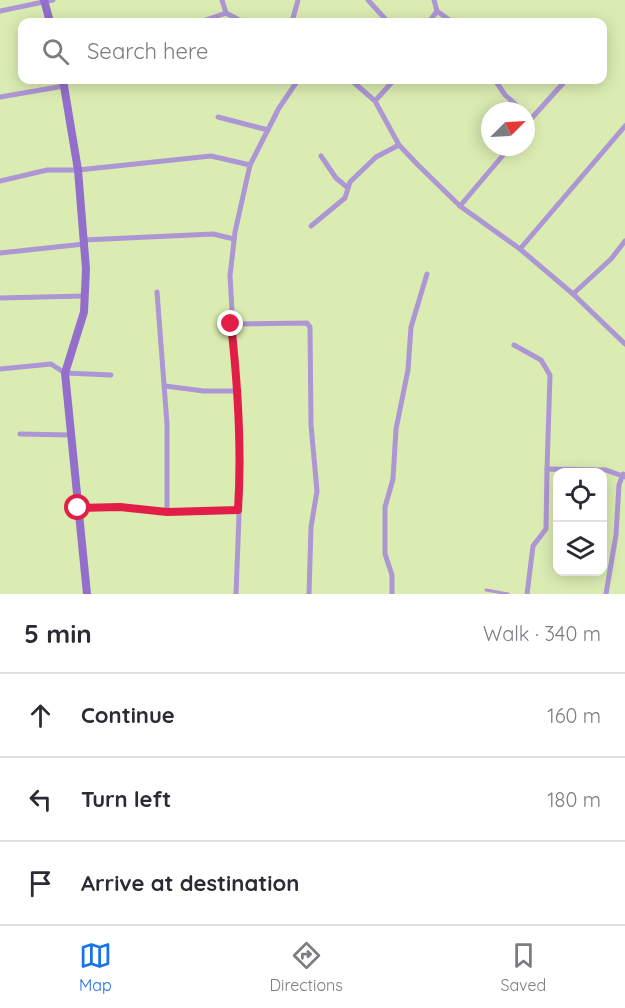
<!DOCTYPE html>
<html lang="en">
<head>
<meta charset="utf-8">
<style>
  :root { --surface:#fff; --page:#f2f2f3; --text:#2b2b33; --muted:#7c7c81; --line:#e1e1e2; --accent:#1a73e8 }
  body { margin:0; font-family:Quicksand,sans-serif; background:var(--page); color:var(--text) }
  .controls { position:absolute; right:18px; bottom:18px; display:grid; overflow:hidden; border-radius:12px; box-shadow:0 3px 15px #0003 }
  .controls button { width:54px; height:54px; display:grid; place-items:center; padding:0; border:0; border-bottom:2px solid var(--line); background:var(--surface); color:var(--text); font:30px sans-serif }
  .compass { position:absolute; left:481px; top:102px; width:54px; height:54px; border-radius:50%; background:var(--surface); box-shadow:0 3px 15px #0003; rotate:66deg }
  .stop { position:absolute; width:18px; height:18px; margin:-14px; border:4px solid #e11d48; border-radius:50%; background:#fff }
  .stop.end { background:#e11d48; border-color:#fff; box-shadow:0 2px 6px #0008 }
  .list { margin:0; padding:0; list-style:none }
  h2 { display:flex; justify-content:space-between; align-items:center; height:78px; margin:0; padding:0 24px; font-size:26px }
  h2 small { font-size:20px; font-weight:400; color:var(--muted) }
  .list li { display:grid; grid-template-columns:39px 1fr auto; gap:18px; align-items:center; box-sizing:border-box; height:84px; padding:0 24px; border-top:2px solid var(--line) }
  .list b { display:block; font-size:22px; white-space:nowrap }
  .list em { font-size:20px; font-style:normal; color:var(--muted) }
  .icon { flex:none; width:33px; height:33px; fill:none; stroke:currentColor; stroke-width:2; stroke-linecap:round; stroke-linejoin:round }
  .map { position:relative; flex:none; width:625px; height:594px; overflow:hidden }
  .search { position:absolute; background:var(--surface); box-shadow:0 3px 15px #0003; left:18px; right:18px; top:18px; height:66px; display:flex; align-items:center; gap:15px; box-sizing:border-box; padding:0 21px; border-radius:12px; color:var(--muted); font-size:22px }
  .sheet { height:330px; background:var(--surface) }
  nav { display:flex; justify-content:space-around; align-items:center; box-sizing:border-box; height:84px; border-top:2px solid var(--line); background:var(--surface); font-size:16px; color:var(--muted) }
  nav a { display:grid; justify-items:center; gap:3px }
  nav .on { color:var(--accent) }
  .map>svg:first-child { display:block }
</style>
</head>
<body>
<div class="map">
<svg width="625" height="594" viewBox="0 0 625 594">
  <rect width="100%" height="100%" fill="#dbecb2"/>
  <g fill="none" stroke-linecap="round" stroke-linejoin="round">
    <!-- lane -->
    <path stroke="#ad96d4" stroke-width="3" d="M486,590L508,594"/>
    <!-- street -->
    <g stroke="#ad96d4" stroke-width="5">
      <path d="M222,0L226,13L243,22"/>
      <path d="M368,0L388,22"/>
      <path d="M434,0L437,11L452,22"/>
      <path d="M0,11L53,0"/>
      <path d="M200,22L226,13"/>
      <path d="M292,22L298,0"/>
      <path d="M429,22L437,11"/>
      <path d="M351,80L375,101L399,145L418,165L460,206L520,249L573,294L625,344"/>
      <path d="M495,80L505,95L523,111"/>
      <path d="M0,97L64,86"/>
      <path d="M375,101L394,80"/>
      <path d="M526,114L530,120L526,129"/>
      <path d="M218,117L268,130"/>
      <path d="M530,120L566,80"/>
      <path d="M321,156L336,178L348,188"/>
      <path d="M0,181L47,170H78L211,156L250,165"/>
      <path d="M460,206L510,147"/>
      <path d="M311,226L345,198L350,182L376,157L399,145"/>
      <path d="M84,240L213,234L234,239"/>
      <path d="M520,249L625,126"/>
      <path d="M0,253L84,244"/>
      <path d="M157,292L167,424V512"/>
      <path d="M573,294L611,259L625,241"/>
      <path d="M0,298L85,296"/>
      <path d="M231,324L307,323L310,327L311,425L317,491L311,527L309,594"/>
      <path d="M514,345L541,360L550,375L547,469"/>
      <path d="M0,369L51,364L65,373L111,375"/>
      <path d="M165,386L204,391H239"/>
      <path d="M20,434L71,435"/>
      <path d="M79,508L120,507L167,512L238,510"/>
      <path d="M236,594L241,463L230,276L235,232L250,165L279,108L298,80"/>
      <path d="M392,594V575L385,554V507L393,479L396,429L408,370L411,327L427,274"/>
      <path d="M527,594L533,546L546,529L547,469L606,470L625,477"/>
      <path d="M606,594L616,535L619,485L623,474"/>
    </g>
    <!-- secondary -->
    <g stroke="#936eca" stroke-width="8">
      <path d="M44,0L50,22"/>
      <path d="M63,80L78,170L86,269L84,312L65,373L87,594"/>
    </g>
  </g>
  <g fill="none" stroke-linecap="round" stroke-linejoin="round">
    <!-- route -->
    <path stroke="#e11d48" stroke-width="8" d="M78,508L120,507L167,512L238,510C242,447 238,386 231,324"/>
  </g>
</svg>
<div class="controls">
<button><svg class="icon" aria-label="locate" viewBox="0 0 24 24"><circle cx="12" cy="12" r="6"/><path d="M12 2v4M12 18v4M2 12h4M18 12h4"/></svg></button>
<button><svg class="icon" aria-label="layers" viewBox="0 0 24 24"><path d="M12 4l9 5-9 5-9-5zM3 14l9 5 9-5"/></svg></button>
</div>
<svg class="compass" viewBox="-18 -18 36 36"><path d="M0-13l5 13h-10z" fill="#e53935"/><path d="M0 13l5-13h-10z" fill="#7c7c81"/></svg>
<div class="stop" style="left:78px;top:508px"></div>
<div class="stop end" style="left:231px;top:324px"></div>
<div class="search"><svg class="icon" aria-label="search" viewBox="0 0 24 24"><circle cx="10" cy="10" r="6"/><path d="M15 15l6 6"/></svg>Search here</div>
</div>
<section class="sheet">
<h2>5 min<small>Walk · 340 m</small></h2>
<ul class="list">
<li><svg class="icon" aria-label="ahead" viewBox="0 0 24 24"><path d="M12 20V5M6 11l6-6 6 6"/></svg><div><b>Continue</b></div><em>160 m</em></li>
<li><svg class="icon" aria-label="left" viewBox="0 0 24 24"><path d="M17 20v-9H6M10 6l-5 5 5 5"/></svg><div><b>Turn left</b></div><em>180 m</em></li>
<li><svg class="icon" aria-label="arrive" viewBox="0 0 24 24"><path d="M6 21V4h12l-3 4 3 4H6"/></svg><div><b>Arrive at destination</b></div></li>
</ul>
</section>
<nav>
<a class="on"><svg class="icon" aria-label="map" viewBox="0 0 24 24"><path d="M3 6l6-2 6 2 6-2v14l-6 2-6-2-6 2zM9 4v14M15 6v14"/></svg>Map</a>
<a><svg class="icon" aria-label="directions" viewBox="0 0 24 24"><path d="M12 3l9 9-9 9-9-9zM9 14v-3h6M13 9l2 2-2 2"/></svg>Directions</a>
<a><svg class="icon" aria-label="saved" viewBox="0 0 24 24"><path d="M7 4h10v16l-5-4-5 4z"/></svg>Saved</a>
</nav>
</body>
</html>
